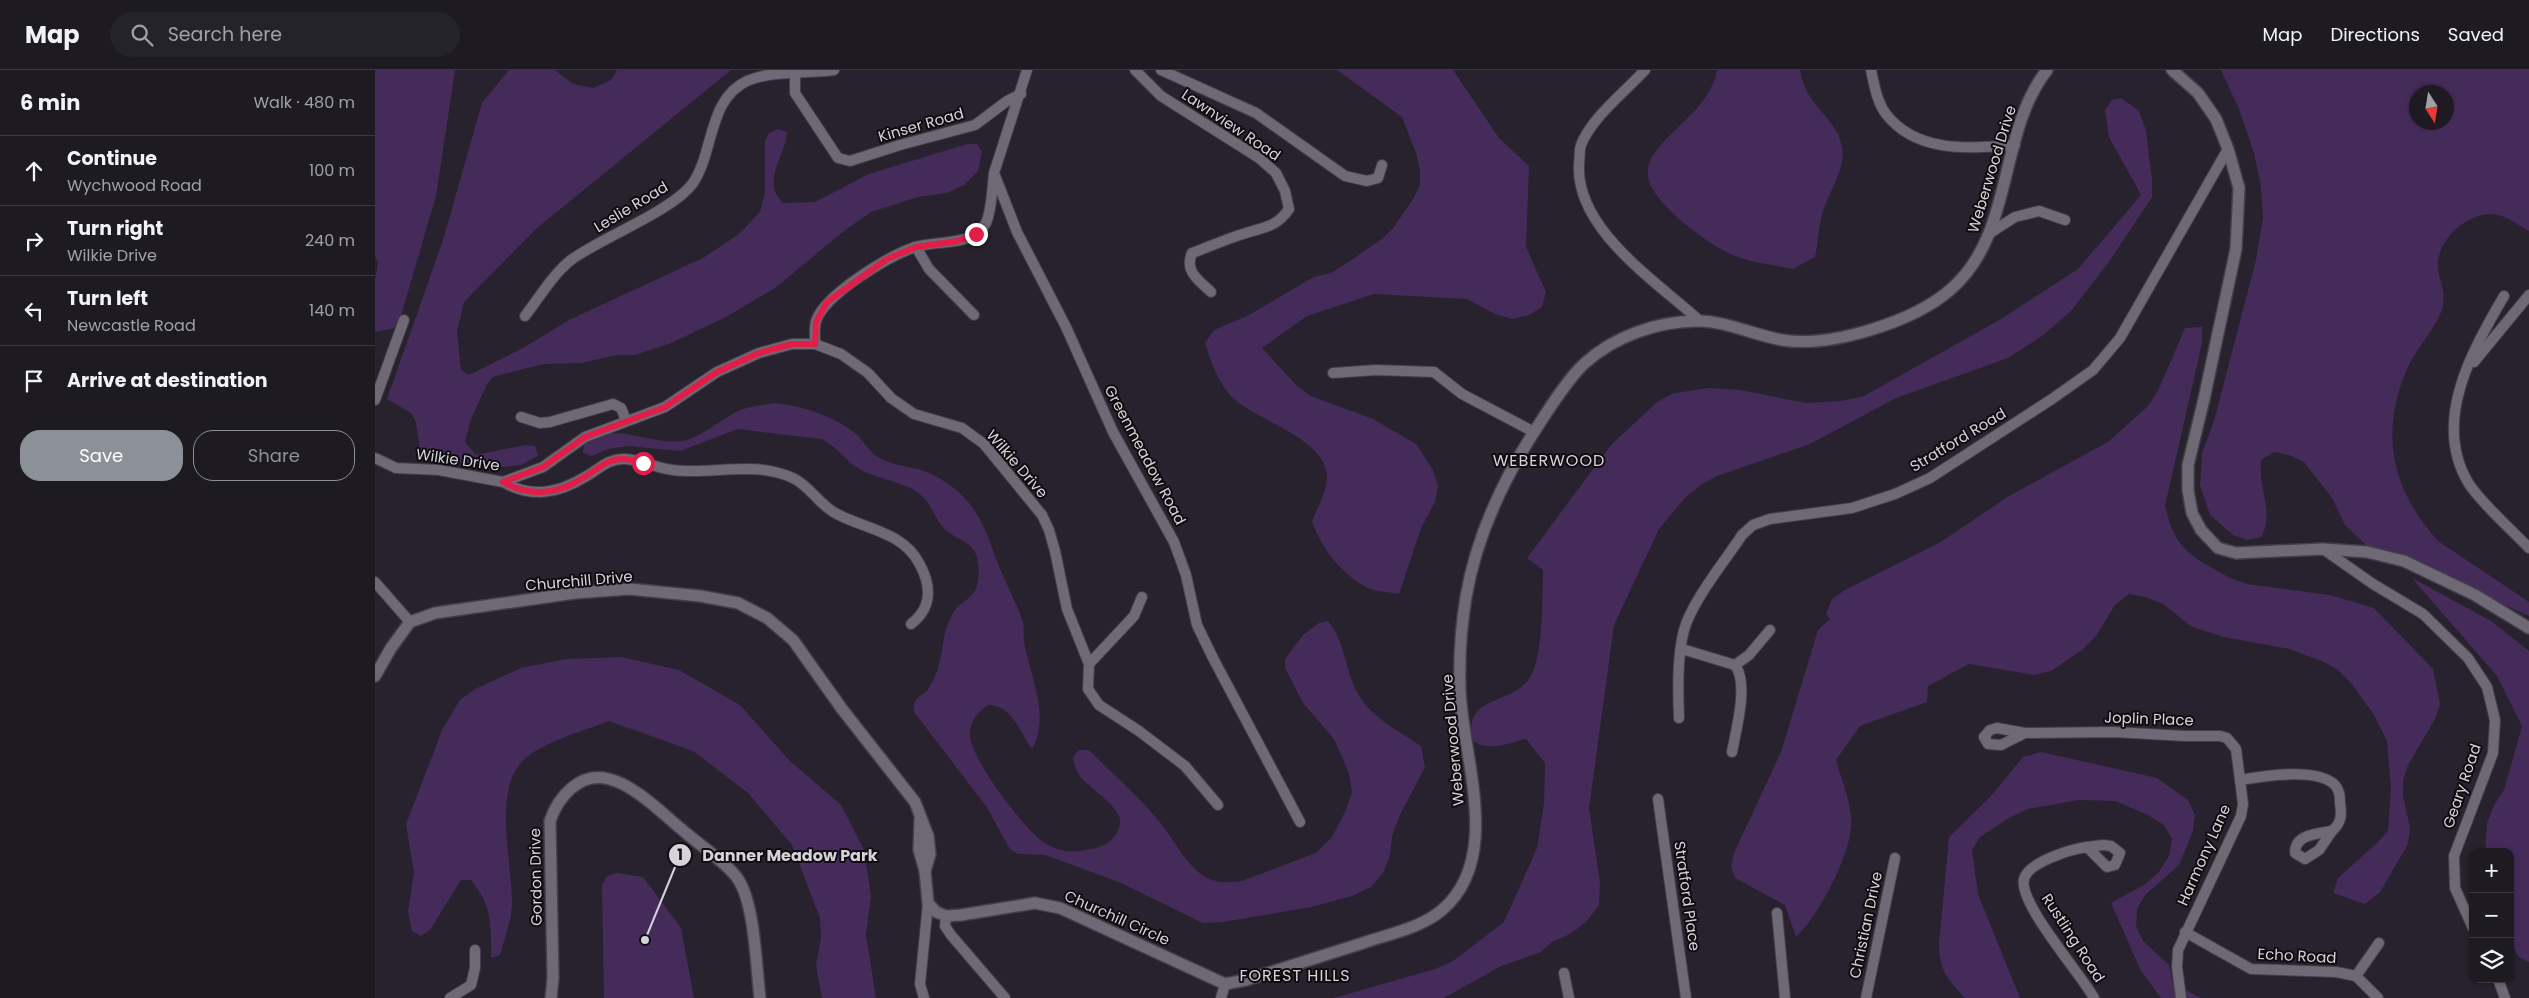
<!DOCTYPE html>
<html lang="en">
<head>
<meta charset="utf-8">
<style>
  :root { --surface:#1d1a22; --page:#25232a; --text:#f1f3f6; --muted:#a0a1a5; --line:#3b3840; --accent:#8c9099 }
  body { margin:0; font-family:Poppins,sans-serif; background:var(--page); color:var(--text) }
  .controls { position:absolute; right:15px; bottom:15px; display:grid; overflow:hidden; border-radius:10px; box-shadow:0 1px 4px #0004 }
  .controls button { width:45px; height:45px; display:grid; place-items:center; padding:0; border:0; border-bottom:1px solid var(--line); background:var(--surface); color:var(--text); font:25px sans-serif }
  .compass { position:absolute; left:2034px; top:15px; width:45px; height:45px; border-radius:50%; background:var(--surface); box-shadow:0 1px 4px #0004; rotate:168deg }
  .stop { position:absolute; width:15px; height:15px; margin:-11px; border:4px solid #e11d48; border-radius:50%; background:#fff }
  .stop.end { background:#e11d48; border-color:#fff; box-shadow:0 1px 5px #0008 }
  .list { margin:0; padding:0; list-style:none }
  h2 { display:flex; justify-content:space-between; align-items:center; height:65px; margin:0; padding:0 20px; font-size:21px }
  h2 small { font-size:16px; font-weight:400; color:var(--muted) }
  .list li { display:grid; grid-template-columns:32px 1fr auto; gap:15px; align-items:center; box-sizing:border-box; height:70px; padding:0 20px; border-top:1px solid var(--line) }
  .list b { display:block; font-size:19px; white-space:nowrap }
  .list p { margin:0; font-size:16px; white-space:nowrap; color:var(--muted) }
  .list em { font-size:16px; font-style:normal; color:var(--muted) }
  .actions { display:flex; gap:10px; padding:15px 20px }
  .actions a { flex:1; padding:11px 0; border:1px solid var(--accent); border-radius:20px; text-align:center; font-size:18px; color:var(--accent) }
  .actions .main { background:var(--accent); color:#fff }
  .icon { flex:none; width:28px; height:28px; fill:none; stroke:currentColor; stroke-width:2; stroke-linecap:round; stroke-linejoin:round }
  .map { position:relative; flex:none; width:2154px; height:928px; overflow:hidden }
  header { display:flex; align-items:center; gap:30px; box-sizing:border-box; height:70px; padding:0 25px; background:var(--surface); border-bottom:1px solid var(--line) }
  header strong { font-size:24px }
  nav { display:flex; gap:28px; margin-inline-start:auto; font-size:18px }
  .search { width:350px; height:45px; background:var(--page); display:flex; align-items:center; gap:12px; box-sizing:border-box; padding:0 18px; border-radius:28px; color:var(--muted); font-size:19px }
  main { display:flex }
  aside { flex:1; background:var(--surface) }
  .map>svg:first-child { display:block }
</style>
</head>
<body>
<header>
<strong>Map</strong>
<div class="search"><svg class="icon" aria-label="search" viewBox="0 0 24 24"><circle cx="10" cy="10" r="6"/><path d="M15 15l6 6"/></svg>Search here</div>
<nav><a>Map</a><a>Directions</a><a>Saved</a></nav>
</header>
<main>
<aside>
<h2>6 min<small>Walk · 480 m</small></h2>
<ul class="list">
<li><svg class="icon" aria-label="ahead" viewBox="0 0 24 24"><path d="M12 20V5M6 11l6-6 6 6"/></svg><div><b>Continue</b><p>Wychwood Road</p></div><em>100 m</em></li>
<li><svg class="icon" aria-label="right" viewBox="0 0 24 24"><path d="M7 20v-9h11M14 6l5 5-5 5"/></svg><div><b>Turn right</b><p>Wilkie Drive</p></div><em>240 m</em></li>
<li><svg class="icon" aria-label="left" viewBox="0 0 24 24"><path d="M17 20v-9H6M10 6l-5 5 5 5"/></svg><div><b>Turn left</b><p>Newcastle Road</p></div><em>140 m</em></li>
<li><svg class="icon" aria-label="arrive" viewBox="0 0 24 24"><path d="M6 21V4h12l-3 4 3 4H6"/></svg><div><b>Arrive at destination</b></div></li>
</ul>
<div class="actions"><a class="main">Save</a><a>Share</a></div>
</aside>
<div class="map">
<svg width="2154" height="928" viewBox="0 0 2154 928">
  <rect width="100%" height="100%" fill="#27222d"/>
  <!-- green -->
  <g fill="#452b5a" fill-rule="evenodd">
    <path d="M0,0H80L61,126L25,249L20,258L0,262V210L3,193L0,186Z"/>
    <path d="M134,0H180L198,14L218,18L236,10L242,0H356L162,158L89,232L82,262L86,300L94,305L150,277L194,250L328,188L364,164L385,142L390,123V71L394,63L403,59L412,62C411,87 385,110 408,133L440,132L494,104L592,74H602L607,82L603,101L589,115L572,123L543,127L496,142L469,161L400,218L349,248L296,273L260,285H242L206,293L168,294L118,307L112,314L96,349L90,372L101,385L150,375L160,376L163,386L146,395L128,397L60,390L45,380L41,352L36,343L12,329L68,170L107,33Z"/>
    <path d="M962,0H1078L1124,68L1154,96L1151,177L1171,222L1167,237L1154,245L1138,249L1120,244L1092,229L999,224L932,246L887,278L923,317L936,326L998,349L1041,374L1058,400L1063,416L1060,432L1046,458L1024,524C1015,522 1002,522 993,518C966,504 948,480 937,452C942,437 953,421 952,405C948,367 883,352 857,327C843,313 836,291 830,273L839,260L872,246L939,207L956,203L978,189L1007,169L1019,157L1038,129L1045,115V99L1041,83L1027,47Z"/>
    <path d="M1342,0H1425C1431,36 1458,45 1466,72C1474,99 1451,123 1446,149C1443,161 1443,174 1440,187L1418,199C1399,195 1376,193 1358,185C1335,176 1275,132 1273,106C1272,97 1275,88 1281,81C1302,53 1335,37 1342,0Z"/>
    <path d="M1846,0H2154V161C2143,155 2129,144 2116,144C2092,144 2066,167 2063,191C2061,207 2073,220 2067,240C2059,261 2041,278 2032,299C2004,364 2017,420 2063,471L2154,532V546L2020,485L1993,477L1970,455L1957,428L1929,392L1914,385L1899,382L1886,390C1883,419 1899,438 1887,467L1873,470L1858,465L1835,445L1825,415L1827,383L1839,351L1881,190L1888,148L1886,117L1879,83L1864,39ZM2042,22H2072V52H2042Z"/>
    <path d="M1746,28L1764,41L1771,60L1777,110V127L1733,193L1696,241L1667,266L1633,288L1521,328L1435,374L1342,406L1327,414L1310,428L1284,459L1239,555L1214,738L1225,813L1224,835L1211,852L1195,864L1177,872L1166,882L1126,896L1069,928H959L1060,899L1078,891L1129,852L1162,778L1169,733L1170,693L1151,669C1133,673 1113,683 1097,670C1089,624 1135,636 1154,609C1169,588 1167,527 1168,500L1152,488L1236,375L1281,333L1291,327L1300,323L1334,318L1366,320L1431,333L1466,331L1489,326L1626,249L1703,199L1766,125L1734,67L1730,40L1737,30Z"/>
    <path d="M1827,257V273L1790,436L1795,454L1802,469L1812,481L1825,491L1855,508L1872,514L1955,525L1999,538L2058,599L2065,634L2060,649L2033,695L2028,710V726L2035,758L2033,774L2005,822L1990,834L1958,823L1963,808L2001,774L2013,761L2016,718L2012,671L1999,645L1976,613L1963,600L1949,592L1915,579L1849,567L1817,557L1788,534L1771,527L1754,524L1740,535L1721,566L1707,580L1676,601L1659,605L1594,594L1553,616L1552,632L1485,656L1461,690C1466,708 1474,727 1476,746C1480,779 1444,845 1421,867L1410,835L1360,808L1356,796L1359,783L1406,682L1443,560L1455,549L1451,544L1457,529L1470,520L1564,473L1634,426L1733,372L1773,336L1783,321L1810,258Z"/>
    <path d="M399,333C425,335 459,346 480,363C488,370 494,382 503,387C516,395 530,396 543,399C562,405 581,417 593,432C610,452 616,477 626,501C633,517 641,533 647,549C650,556 648,564 649,572C655,605 676,647 657,679C644,662 638,635 613,635C602,642 595,651 595,665C595,688 650,761 670,773C686,784 703,782 721,778C733,775 744,766 745,752C747,737 712,717 704,705C700,699 699,693 698,687L704,680H714C737,703 763,726 784,751C799,769 810,794 830,807C841,813 855,813 867,811L941,783L957,767L971,740L977,722L974,703L959,669L928,633L910,598V589L928,565L944,553L953,551C969,570 970,596 980,618C993,646 1022,660 1046,676L1050,697L1024,747L1017,766L1015,786L1008,803L996,817L977,826L936,837L848,852L828,853L744,812L670,785L643,784L635,779L611,736L539,642C539,622 547,629 554,618C558,611 563,601 564,594C570,573 566,565 578,543C585,530 599,531 603,512C604,503 604,490 600,482C594,471 582,469 573,462C557,449 559,431 537,419C519,410 499,408 481,397C468,388 461,375 446,369L363,359L305,381L253,376L233,379L217,386L208,383L209,373C241,350 273,375 307,371C323,370 351,345 368,339C378,336 389,335 399,333Z"/>
    <path d="M2037,508L2116,551L2154,581V892L2144,887L2135,871V782H2110L2112,753L2119,735L2129,720L2147,656L2122,606Z"/>
    <path d="M246,587L304,600L365,635L414,690L466,735L489,780L496,826L491,865L501,928H447L441,895L446,867L445,848L417,775L373,723L318,681L234,651C209,661 162,673 145,694C118,727 138,796 137,836C136,852 129,870 125,885L116,888C116,855 118,837 96,810H86L55,860L46,866L37,861L33,841L39,803L31,754L68,658L85,630L100,619L146,598L191,589Z"/>
    <path d="M1666,682L1782,708L1813,730L1820,745L1818,761L1804,795L1770,825L1762,839L1761,856L1768,871L1794,895L1798,914L1826,928H1786L1766,901L1736,833L1769,815L1784,802L1794,786L1797,769L1789,755L1773,745L1740,731L1704,730L1653,739L1634,748L1605,767L1597,780L1603,824L1645,928H1590C1573,910 1564,900 1564,875L1574,767L1617,725L1648,687Z"/>
    <path d="M242,803L268,807L306,858L319,928H229L227,815L232,806Z"/>
  </g>
  <g fill="none" stroke-linecap="round" stroke-linejoin="round">
    <!-- minor casing -->
    <g stroke="#433f48" stroke-width="12">
      <g id="minor">
        <path d="M422,0L420,4V23L463,88L475,91L525,75L600,55L632,31L646,24"/>
        <path d="M652,0L619,103L642,162L691,257L738,362L799,472L811,505L822,555L838,588L925,752"/>
        <path d="M760,0L786,26L884,88L901,103L910,121L914,139C901,158 888,157 868,164C851,169 834,177 817,183C809,202 824,210 836,222"/>
        <path d="M786,0L881,43L970,106L992,111L1003,108L1007,95"/>
        <path d="M1270,0C1251,21 1216,48 1206,75C1204,80 1205,88 1204,94C1200,159 1282,212 1325,251"/>
        <path d="M1496,0C1499,14 1502,32 1511,44C1542,84 1595,78 1640,75"/>
        <path d="M1615,163L1640,147L1664,141L1690,150"/>
        <path d="M541,177L554,199L599,245"/>
        <path d="M2129,226C2097,281 2056,352 2094,414C2108,435 2136,459 2154,478"/>
        <path d="M150,246C164,228 178,204 196,190C227,167 298,141 318,113C339,82 333,29 372,11C397,0 432,4 459,0"/>
        <path d="M440,274C440,267 439,258 441,251C450,224 514,186 540,177C561,170 599,177 611,153C617,139 617,119 619,104"/>
        <path d="M2099,292L2154,225"/>
        <path d="M958,303L1001,300L1059,302L1087,324L1159,362"/>
        <path d="M0,330L29,250"/>
        <path d="M146,347L165,353L175,352L238,334L246,338L251,350"/>
        <path d="M0,388L21,398L64,400L128,412L168,397L210,367L290,337L342,302L384,283L417,274H440L466,284L493,303L516,328L539,344L587,358L609,374L667,445L674,460L680,481L692,539L714,594L713,619L724,635L764,661L810,696L843,735"/>
        <path d="M128,412C156,428 182,424 210,407C223,400 233,388 250,389C266,390 282,398 298,400C338,405 379,390 418,408C435,416 445,436 462,444C490,459 528,462 544,493C557,516 557,538 536,554"/>
        <path d="M1948,479L1998,514L2048,544L2093,588L2112,617L2120,650L2118,683L2079,786L2080,818L2098,858"/>
        <path d="M0,512L35,552"/>
        <path d="M1307,579L1360,595"/>
        <path d="M714,594L759,546L767,527"/>
        <path d="M1360,595L1374,585L1395,560"/>
        <path d="M1304,648C1303,620 1302,587 1309,560C1317,531 1350,491 1367,465L1378,455L1395,449L1477,438L1520,424L1555,408L1677,329L1718,300L1745,268L1853,79"/>
        <path d="M1650,663L1626,675L1613,674L1609,667L1615,660L1622,658L1650,663L1739,662L1810,666H1845L1852,668L1861,679L1865,710"/>
        <path d="M1357,682C1361,660 1374,614 1360,595"/>
        <path d="M1283,729L1311,928"/>
        <path d="M1957,761L1944,780L1930,789L1920,783C1920,764 1942,764 1957,761Z"/>
        <path d="M1728,775L1736,776L1745,783L1740,795L1732,797L1712,777Z"/>
        <path d="M1712,777C1697,779 1653,792 1649,809C1643,833 1706,904 1719,928"/>
        <path d="M1402,843L1410,928"/>
        <path d="M571,846L570,856L576,865L630,928"/>
        <path d="M1810,862L1876,899L1961,902L1981,906L2003,928"/>
        <path d="M1189,903L1194,928"/>
        <path d="M1981,906L2004,873"/>
        <path d="M2123,909L2130,928"/>
        <path d="M75,928L96,915L100,898V880"/>
        <path d="M549,928L545,914L553,833"/>
        <path d="M846,928L850,914"/>
        <path d="M1491,928L1520,788"/>
        <path d="M1806,928L1802,897L1803,880L1866,746L1868,734L1865,710C1888,706 1942,697 1960,715C1965,721 1965,727 1965,733C1967,746 1966,753 1957,761"/>
      </g>
    </g>
    <!-- tertiary casing -->
    <g stroke="#433f48" stroke-width="14">
      <g id="tertiary">
        <path d="M1797,0L1823,23L1841,49L1853,79L1864,118L1861,179L1829,329L1813,395V420L1817,443L1826,460L1843,478L1861,483L1948,479L1992,482L2029,491L2100,525L2154,558"/>
        <path d="M0,606L16,578L35,552L60,543L200,523L254,519L325,526L363,533L392,548L418,570L467,639L540,732L553,766L555,784L550,801"/>
        <path d="M545,750L544,780L550,801L553,833L561,842L571,846L586,845L660,833L685,838L850,914L871,910C910,898 949,885 988,873C1014,864 1046,858 1067,840C1128,788 1088,689 1085,621C1084,591 1086,557 1091,527C1101,468 1127,412 1159,362C1172,342 1193,308 1210,293C1240,266 1283,251 1323,251C1351,251 1379,265 1407,270C1455,278 1538,252 1575,220C1640,165 1622,64 1672,0"/>
        <path d="M176,928L178,908L175,751C183,727 205,701 234,709C260,715 290,746 311,763C326,776 352,793 363,809C380,835 381,896 385,928"/>
      </g>
    </g>
    <!-- minor -->
    <use href="#minor" stroke="#6f6875" stroke-width="10"/>
    <!-- tertiary -->
    <use href="#tertiary" stroke="#6f6875" stroke-width="11"/>
  </g>
  <g fill="none" stroke-linecap="round" stroke-linejoin="round">
    <!-- route -->
    <path stroke="#e11d48" stroke-width="6" d="M268,393C262,392 255,389 249,389C233,388 223,399 211,406C184,424 156,428 128,412L168,397L210,367L290,337L342,302L384,283L417,274H440L441,252L452,232L512,189L541,177L583,171L601,164"/>
  </g>
  <g text-anchor="middle" stroke-width="4" stroke-linejoin="round" paint-order="stroke">
    <!-- street labels -->
    <g font-size="15" fill="#d5d2d9" stroke="#0f0c11">
      <text transform="translate(546 55) rotate(-16)" y="5">Kinser Road</text>
      <text transform="translate(856 55) rotate(34)" y="5">Lawnview Road</text>
      <text transform="translate(1617 99) rotate(-73)" y="5">Weberwood Drive</text>
      <text transform="translate(256 137) rotate(-31)" y="5">Leslie Road</text>
      <text transform="translate(1583 370) rotate(-31)" y="5">Stratford Road</text>
      <text transform="translate(770 385) rotate(62)" y="5">Greenmeadow Road</text>
      <text transform="translate(83 390) rotate(8)" y="5">Wilkie Drive</text>
      <text transform="translate(642 394) rotate(49)" y="5">Wilkie Drive</text>
      <text transform="translate(204 511) rotate(-5)" y="5">Churchill Drive</text>
      <text transform="translate(1774 649) rotate(2)" y="5">Joplin Place</text>
      <text transform="translate(1078 670) rotate(-95)" y="5">Weberwood Drive</text>
      <text transform="translate(2087 716) rotate(-71)" y="5">Geary Road</text>
      <text transform="translate(1829 785) rotate(-66)" y="5">Harmony Lane</text>
      <text transform="translate(161 807) rotate(-91)" y="5">Gordon Drive</text>
      <text transform="translate(1312 826) rotate(82)" y="5">Stratford Place</text>
      <text transform="translate(742 848) rotate(24)" y="5">Churchill Circle</text>
      <text transform="translate(1491 855) rotate(-78)" y="5">Christian Drive</text>
      <text transform="translate(1698 868) rotate(57)" y="5">Rustling Road</text>
      <text transform="translate(1922 886) rotate(3)" y="5">Echo Road</text>
    </g>
    <!-- neighbourhood labels -->
    <g font-size="16" letter-spacing="1" fill="#d5d2d9" stroke="#0f0c11">
      <text x="1174" y="396">WEBERWOOD</text>
      <text x="920" y="911">FOREST HILLS</text>
    </g>
  </g>
  <!-- callouts -->
  <path fill="none" stroke="#d5d2d9" stroke-width="2" d="M270 870L305 785"/>
  <g fill="#d5d2d9" stroke="#0f0c11" stroke-width="2">
    <circle cx="270" cy="870" r="5"/>
    <circle cx="305" cy="785" r="12"/>
  </g>
  <g font-size="15" text-anchor="middle" font-weight="bold" fill="#111">
    <text x="305" y="790">1</text>
  </g>
  <g font-size="16" text-anchor="middle" font-weight="bold" fill="#d5d2d9" stroke="#0f0c11" stroke-width="4" stroke-linejoin="round" paint-order="stroke">
    <text x="415" y="791">Danner Meadow Park</text>
  </g>
</svg>
<div class="controls">
<button>+</button>
<button>−</button>
<button><svg class="icon" aria-label="layers" viewBox="0 0 24 24"><path d="M12 4l9 5-9 5-9-5zM3 14l9 5 9-5"/></svg></button>
</div>
<svg class="compass" viewBox="-18 -18 36 36"><path d="M0-13l5 13h-10z" fill="#e53935"/><path d="M0 13l5-13h-10z" fill="#a0a1a5"/></svg>
<div class="stop" style="left:268px;top:393px"></div>
<div class="stop end" style="left:601px;top:164px"></div>
</div>
</main>
</body>
</html>
